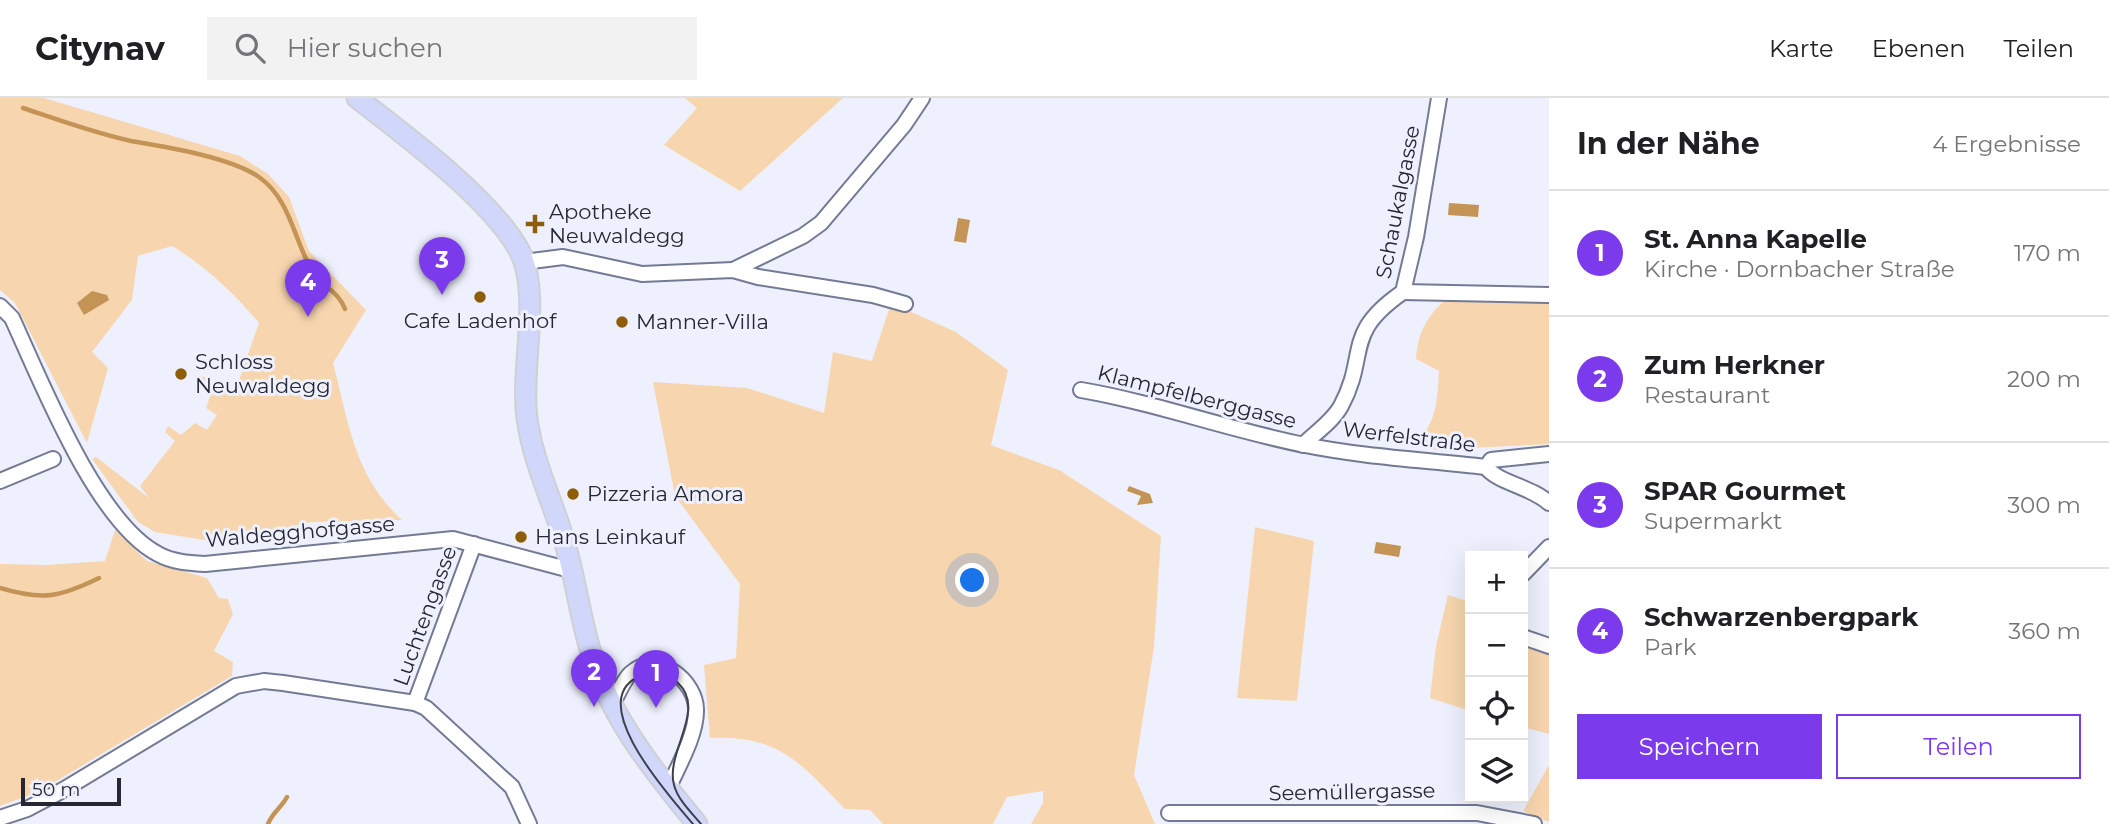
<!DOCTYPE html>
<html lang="de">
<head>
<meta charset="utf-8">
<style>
  :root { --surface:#fff; --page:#f2f2f2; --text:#202124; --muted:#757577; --line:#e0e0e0; --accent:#7c3aed }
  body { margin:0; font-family:Montserrat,sans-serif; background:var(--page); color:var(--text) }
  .controls { position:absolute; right:21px; bottom:21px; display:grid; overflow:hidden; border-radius:0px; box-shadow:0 7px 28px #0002 }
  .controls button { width:63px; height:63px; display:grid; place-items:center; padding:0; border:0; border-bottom:2px solid var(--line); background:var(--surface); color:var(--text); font:35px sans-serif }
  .scale { position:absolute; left:21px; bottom:18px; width:100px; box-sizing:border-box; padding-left:7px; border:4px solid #252833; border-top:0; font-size:19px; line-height:24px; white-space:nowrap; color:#252833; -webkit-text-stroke:5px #eef1fd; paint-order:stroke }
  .you { position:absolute; left:973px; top:483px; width:24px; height:24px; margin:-18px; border:5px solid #fff; border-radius:50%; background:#1a73e8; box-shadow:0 0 0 10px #1a73e833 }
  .badge { display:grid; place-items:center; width:46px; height:46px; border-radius:50%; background:var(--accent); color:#fff; font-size:23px; font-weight:700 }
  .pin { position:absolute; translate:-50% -58px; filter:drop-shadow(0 2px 4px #0008) }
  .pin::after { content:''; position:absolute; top:37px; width:24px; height:21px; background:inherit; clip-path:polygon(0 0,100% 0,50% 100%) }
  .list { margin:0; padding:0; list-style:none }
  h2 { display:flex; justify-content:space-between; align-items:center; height:91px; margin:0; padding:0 28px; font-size:30px }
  h2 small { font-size:23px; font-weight:400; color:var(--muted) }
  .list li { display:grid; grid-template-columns:46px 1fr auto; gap:21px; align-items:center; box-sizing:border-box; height:126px; padding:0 28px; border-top:2px solid var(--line) }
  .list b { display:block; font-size:26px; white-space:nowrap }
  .list p { margin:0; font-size:23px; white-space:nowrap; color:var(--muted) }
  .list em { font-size:23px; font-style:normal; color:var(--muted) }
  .actions { display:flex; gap:14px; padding:21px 28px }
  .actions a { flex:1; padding:16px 0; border:2px solid var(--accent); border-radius:0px; text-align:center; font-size:24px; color:var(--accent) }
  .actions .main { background:var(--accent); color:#fff }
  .icon { flex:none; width:38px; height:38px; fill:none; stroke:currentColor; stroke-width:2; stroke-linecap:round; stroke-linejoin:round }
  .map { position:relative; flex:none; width:1549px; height:726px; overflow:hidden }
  header { display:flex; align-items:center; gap:42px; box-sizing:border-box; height:98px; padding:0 35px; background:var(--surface); border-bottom:2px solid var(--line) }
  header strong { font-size:33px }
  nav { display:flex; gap:38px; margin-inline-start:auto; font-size:24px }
  .search { width:490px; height:63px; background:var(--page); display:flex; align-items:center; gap:18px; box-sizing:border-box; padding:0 24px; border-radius:0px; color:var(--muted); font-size:26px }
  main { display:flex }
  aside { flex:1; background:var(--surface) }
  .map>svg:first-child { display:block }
</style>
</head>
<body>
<header>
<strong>Citynav</strong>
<div class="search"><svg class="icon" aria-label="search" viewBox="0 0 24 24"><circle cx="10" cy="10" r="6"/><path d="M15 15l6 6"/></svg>Hier suchen</div>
<nav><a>Karte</a><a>Ebenen</a><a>Teilen</a></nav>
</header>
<main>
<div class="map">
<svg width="1549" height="726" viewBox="0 0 1549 726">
  <rect width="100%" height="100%" fill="#eef1fd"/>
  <!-- green -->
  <g fill="#f7d6af">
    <path d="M0,0H44L240,58L268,76L289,99L309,153L366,212L333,265C349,325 354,378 402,422L312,424L223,445L155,434L138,424L92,361L96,359L149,400L140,388L175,343L165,334L168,328L181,337L195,325L207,332L217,317L206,310L212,293L199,284L203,278L225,292L236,291L259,225C235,196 205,168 172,148L138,158L132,202L92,254L108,270L87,345L15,205L0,192Z"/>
    <path d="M685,0H843L740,93L664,47L697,10Z"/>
    <path d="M1447,200L1549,202V346L1430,352L1417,343C1438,323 1437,300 1439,273L1416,261C1418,234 1427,218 1447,200Z"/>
    <path d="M891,205L956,234L1008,272L991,347L1059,372L1161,438L1154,549L1134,677L1155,726H1031L1043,705V693L1007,699L993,726H883L870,712L845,711C800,665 780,637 710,640L704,567L736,560L740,486L675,398L653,284L747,290L824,315L833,254L872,263Z"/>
    <path d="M1255,429L1314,443L1297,603L1237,600Z"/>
    <path d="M115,432L147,463L207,480L219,500L228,501L233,516L214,553L233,564L232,578L38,694L0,708V466L47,467L105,463Z"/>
    <path d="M1448,497L1470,504V613L1430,600L1436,548Z"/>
    <path d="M1523,548L1549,557V636L1523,629Z"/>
    <path d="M1549,667V724L1523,713Z"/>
  </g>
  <!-- water -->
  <g fill="#c49457">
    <path d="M1449,105L1479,107L1478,119L1448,117Z"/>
    <path d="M958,120L970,122L966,145L954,143Z"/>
    <path d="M92,193L107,197L109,202L84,217L77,205Z"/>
    <path d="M1129,388L1150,396L1153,405L1137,407L1141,398L1127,393Z"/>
    <path d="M1376,444L1401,448L1399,459L1374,455Z"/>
  </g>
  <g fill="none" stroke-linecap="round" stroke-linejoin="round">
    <!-- stream -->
    <g stroke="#c49457" stroke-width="4.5">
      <path d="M23,10C59,22 94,35 131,43C166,49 230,59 259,79C290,101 294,141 311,171C320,188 338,192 345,211"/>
      <path d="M0,490C43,503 60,499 99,480"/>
      <path d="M268,726C272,715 281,710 287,699"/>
    </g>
    <!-- minor casing -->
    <g stroke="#737a94" stroke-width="18">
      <g id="minor">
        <path d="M524,164L563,159L642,176L733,172L758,179L873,197L905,206"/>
        <path d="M733,172L803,138L821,125L904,27L922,0"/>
        <path d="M1403,194L1549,197"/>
        <path d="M0,208L12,220C41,283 96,424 158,456C172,464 189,465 205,466L453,441L574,473"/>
        <path d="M1081,292C1157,305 1229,332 1305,347C1364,359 1426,362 1486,369L1491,362L1549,356"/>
        <path d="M1303,347C1315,335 1333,323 1341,308C1369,256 1342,236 1403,194L1416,139L1439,0"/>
        <path d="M1486,369C1498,385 1530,388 1549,405"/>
        <path d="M0,383L53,361"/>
        <path d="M1523,476L1549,449"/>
        <path d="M1523,539L1549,548"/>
        <path d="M415,605L474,446"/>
        <path d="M613,605C618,596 623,583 630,576C657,551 697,583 696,613C696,638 678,668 668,691"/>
        <path d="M1169,715H1477L1534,726"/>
        <path d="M0,720L27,711L63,692L236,588L264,583L283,585L415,605L426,610L512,689L529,726"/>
      </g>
    </g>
    <!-- major casing -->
    <g stroke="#cfd0d2" stroke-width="23">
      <path id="major" d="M357,0C405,37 490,100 519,152C542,194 520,270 527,320C532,361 552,402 564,442C576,481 580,522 593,561C613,623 656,676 697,726"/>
    </g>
    <!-- minor -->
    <use href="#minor" stroke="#fff" stroke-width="14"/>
    <!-- major -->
    <use href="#major" stroke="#d0d7fb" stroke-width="19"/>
    <!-- tram -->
    <path stroke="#3e414c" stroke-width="2" d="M693,726C671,700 579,599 643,577C656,573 669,576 678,585C707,612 665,654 674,687C678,702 691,714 701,726"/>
  </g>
  <!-- markers -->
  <g fill="#8e5d09" stroke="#eef1fd" stroke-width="2.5">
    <path d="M531.5 115.5h7v7h7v7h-7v7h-7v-7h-7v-7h7z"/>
    <circle cx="480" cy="199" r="7"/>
    <circle cx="622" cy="224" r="7"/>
    <circle cx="181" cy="276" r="7"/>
    <circle cx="573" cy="396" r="7"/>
    <circle cx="521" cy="439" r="7"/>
  </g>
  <g text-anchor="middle" stroke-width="6" stroke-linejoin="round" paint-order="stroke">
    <!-- street labels -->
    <g font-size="21" fill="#252833" stroke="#eef1fd">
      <text transform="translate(1398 104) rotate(-79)" y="7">Schaukalgasse</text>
      <text transform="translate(1197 299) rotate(14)" y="7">Klampfelberggasse</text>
      <text transform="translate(1409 339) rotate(7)" y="7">Werfelstraße</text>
      <text transform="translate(300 434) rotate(-5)" y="7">Waldegghofgasse</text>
      <text transform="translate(425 518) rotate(-70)" y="7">Luchtengasse</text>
      <text transform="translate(1352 694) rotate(-1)" y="7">Seemüllergasse</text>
    </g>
    <!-- poi labels -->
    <g font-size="21" fill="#252833" stroke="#eef1fd" text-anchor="start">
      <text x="549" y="121">Apotheke<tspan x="549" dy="24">Neuwaldegg</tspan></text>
      <text x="480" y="230" text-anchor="middle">Cafe Ladenhof</text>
      <text x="636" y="231">Manner-Villa</text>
      <text x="195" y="271">Schloss<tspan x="195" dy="24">Neuwaldegg</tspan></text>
      <text x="587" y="403">Pizzeria Amora</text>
      <text x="535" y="446">Hans Leinkauf</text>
    </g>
  </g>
</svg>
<div class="controls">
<button>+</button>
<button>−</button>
<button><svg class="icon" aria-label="locate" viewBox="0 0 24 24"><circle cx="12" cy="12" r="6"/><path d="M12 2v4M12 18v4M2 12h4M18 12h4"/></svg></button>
<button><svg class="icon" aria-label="layers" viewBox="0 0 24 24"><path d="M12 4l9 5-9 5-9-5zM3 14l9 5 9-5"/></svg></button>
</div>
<div class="scale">50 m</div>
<div class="you"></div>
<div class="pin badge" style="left:656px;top:610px">1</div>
<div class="pin badge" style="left:594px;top:609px">2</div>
<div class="pin badge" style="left:442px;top:197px">3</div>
<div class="pin badge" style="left:308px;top:219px">4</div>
</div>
<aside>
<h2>In der Nähe<small>4 Ergebnisse</small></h2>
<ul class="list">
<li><span class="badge">1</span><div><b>St. Anna Kapelle</b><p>Kirche · Dornbacher Straße</p></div><em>170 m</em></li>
<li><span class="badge">2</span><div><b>Zum Herkner</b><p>Restaurant</p></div><em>200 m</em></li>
<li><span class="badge">3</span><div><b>SPAR Gourmet</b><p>Supermarkt</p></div><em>300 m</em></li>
<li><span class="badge">4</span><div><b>Schwarzenbergpark</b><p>Park</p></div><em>360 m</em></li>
</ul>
<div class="actions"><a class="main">Speichern</a><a>Teilen</a></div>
</aside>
</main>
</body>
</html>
